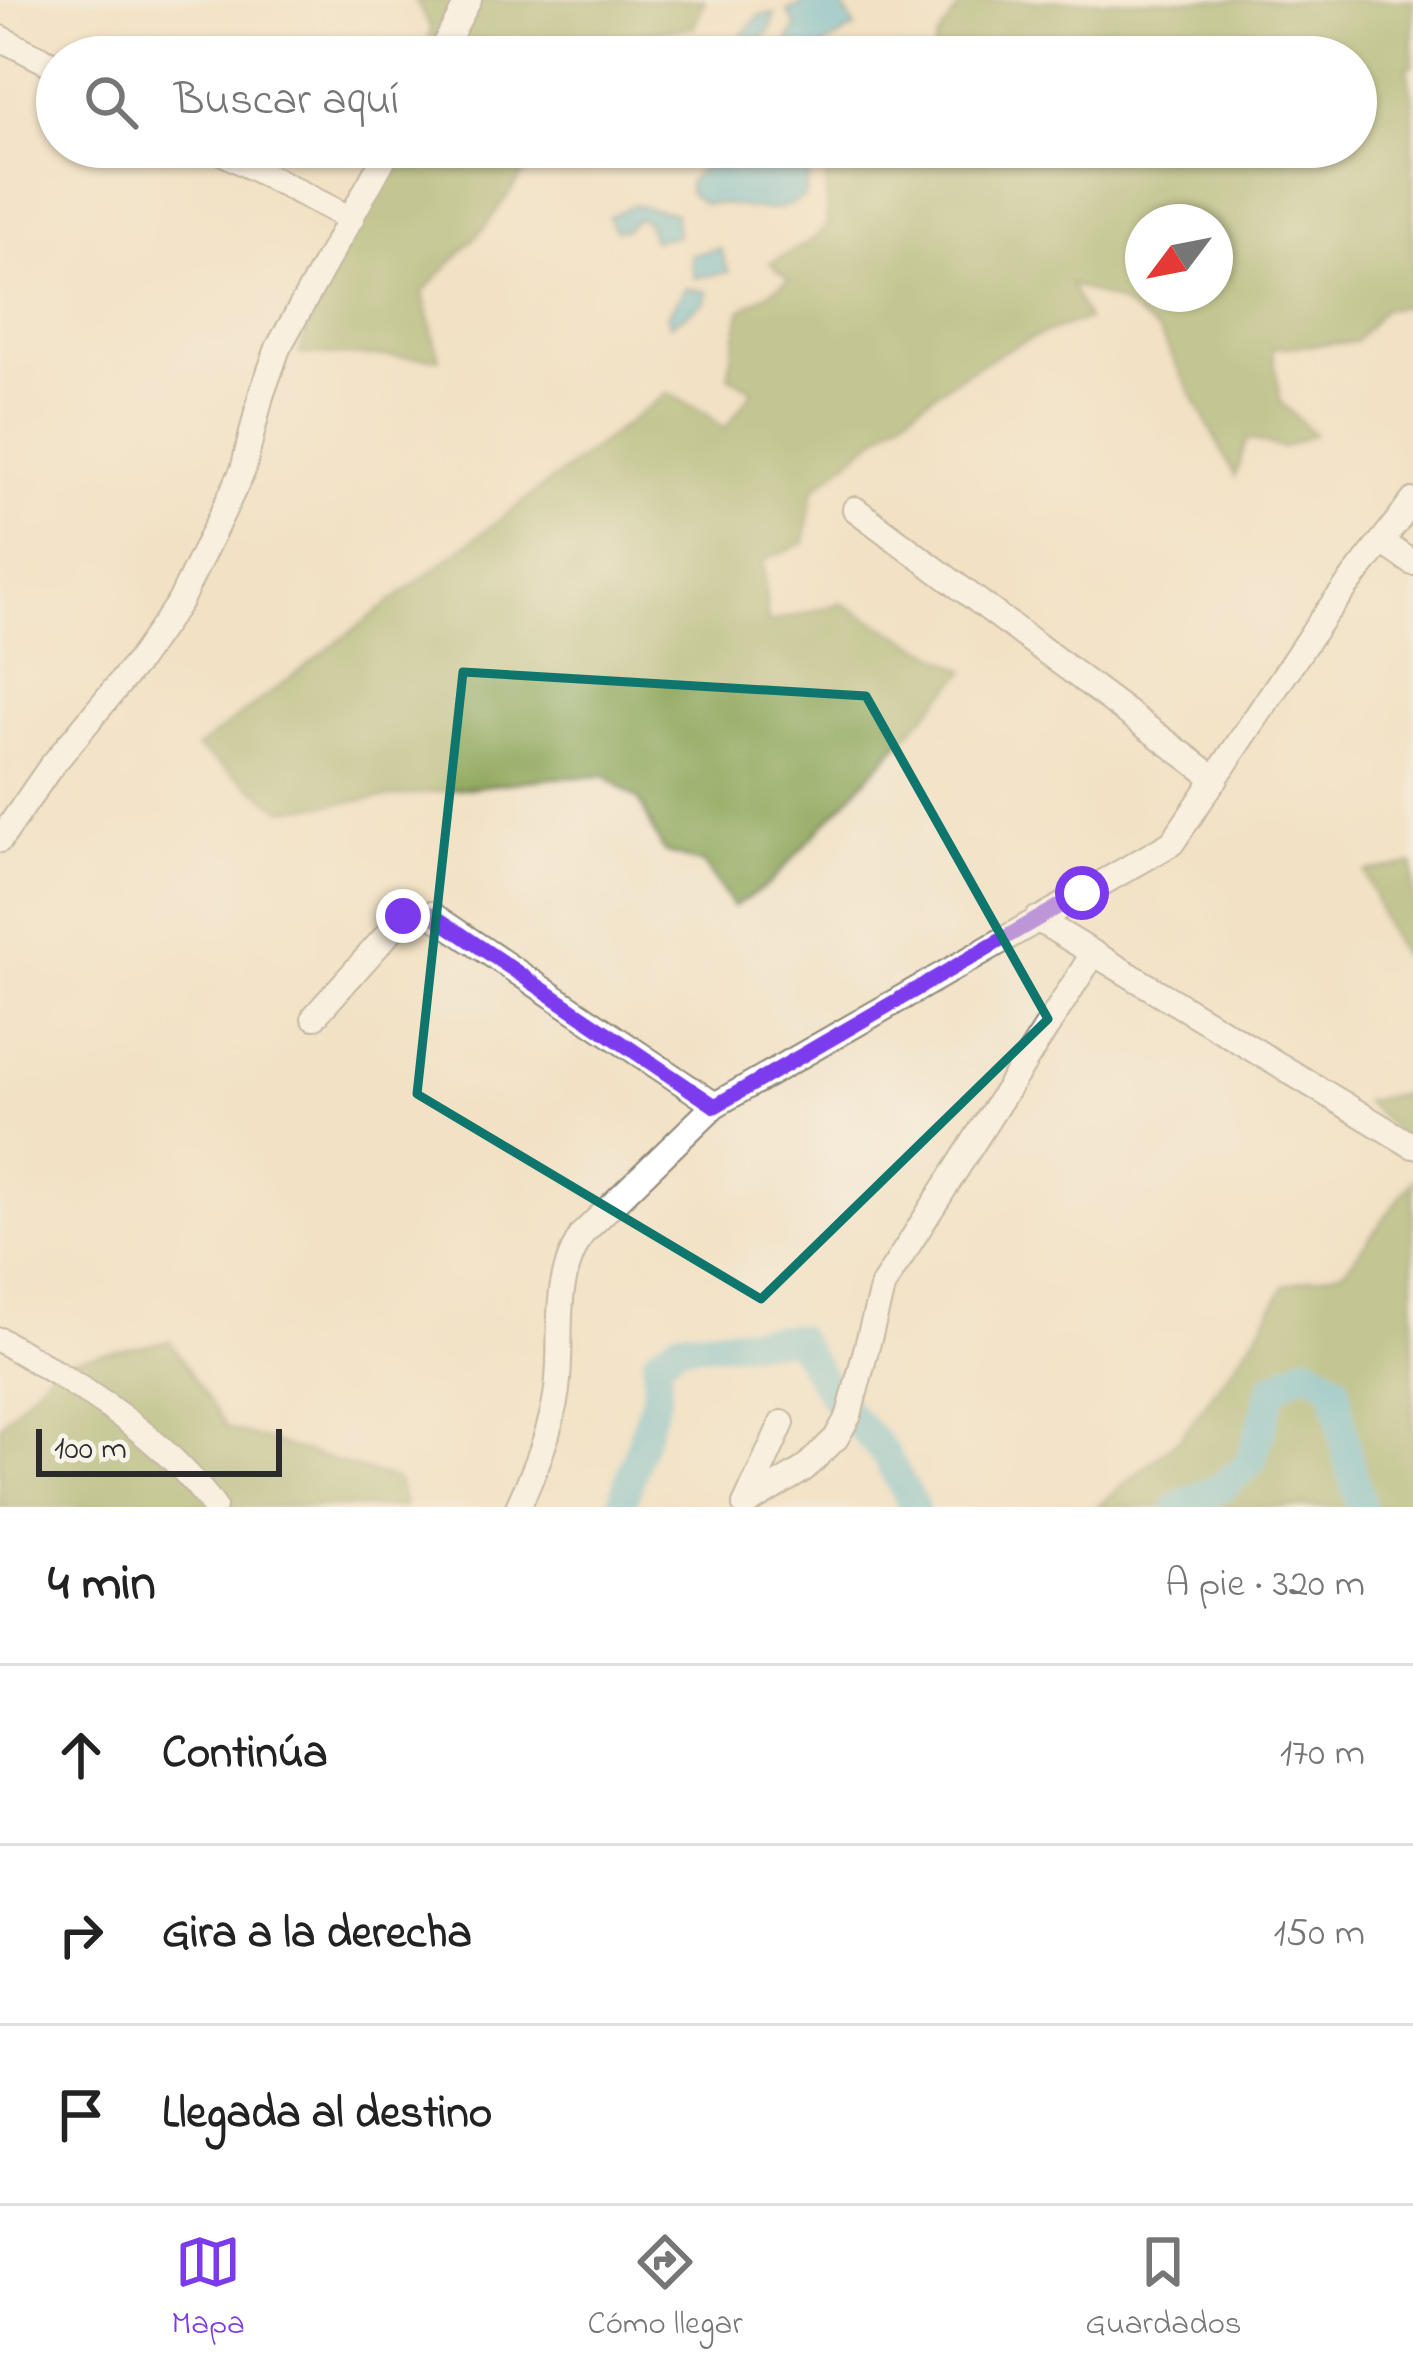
<!DOCTYPE html>
<html lang="es">
<head>
<meta charset="utf-8">
<style>
  :root { --surface:#fff; --page:#f6f6f6; --text:#222; --muted:#767676; --line:#e0e0e0; --accent:#7c3aed }
  body { margin:0; font-family:"Indie Flower",sans-serif; background:var(--page); color:var(--text) }
  .compass { position:absolute; left:1125px; top:204px; width:108px; height:108px; border-radius:50%; background:var(--surface); box-shadow:0 3px 9px #0004; rotate:238deg }
  .scale { position:absolute; left:36px; bottom:30px; width:246px; box-sizing:border-box; padding-left:12px; border:6px solid #2b2b2b; border-top:0; font-size:33px; line-height:42px; white-space:nowrap; color:#2b2b2b; -webkit-text-stroke:9px #f7f3e8; paint-order:stroke }
  .stop { position:absolute; width:36px; height:36px; margin:-27px; border:9px solid #7c3aed; border-radius:50%; background:#fff }
  .stop.end { background:#7c3aed; border-color:#fff; box-shadow:0 3px 12px #0008 }
  .list { margin:0; padding:0; list-style:none }
  h2 { display:flex; justify-content:space-between; align-items:center; height:156px; margin:0; padding:0 48px; font-size:51px }
  h2 small { font-size:39px; font-weight:400; color:var(--muted) }
  .list li { display:grid; grid-template-columns:78px 1fr auto; gap:36px; align-items:center; box-sizing:border-box; height:180px; padding:0 48px; border-top:3px solid var(--line) }
  .list b { display:block; font-size:45px; white-space:nowrap }
  .list em { font-size:39px; font-style:normal; color:var(--muted) }
  .icon { flex:none; width:66px; height:66px; fill:none; stroke:currentColor; stroke-width:2; stroke-linecap:round; stroke-linejoin:round }
  .map { position:relative; flex:none; width:1413px; height:1507px; overflow:hidden }
  .search { position:absolute; background:var(--surface); box-shadow:0 3px 9px #0004; left:36px; right:36px; top:36px; height:132px; display:flex; align-items:center; gap:30px; box-sizing:border-box; padding:0 42px; border-radius:66px; color:var(--muted); font-size:45px }
  .sheet { height:696px; background:var(--surface) }
  nav { display:flex; justify-content:space-around; align-items:center; box-sizing:border-box; height:168px; border-top:3px solid var(--line); background:var(--surface); font-size:33px; color:var(--muted) }
  nav a { display:grid; justify-items:center; gap:6px }
  nav .on { color:var(--accent) }
  .map>svg:first-child { display:block }
</style>
</head>
<body>
<div class="map">
<svg width="1413" height="1507" viewBox="0 0 1413 1507">
  <rect width="100%" height="100%" fill="#f7f3e8"/>
  <filter id="ink" filterUnits="userSpaceOnUse"><feTurbulence type="fractalNoise" baseFrequency=".00833" numOctaves="2"/><feDisplacementMap in="SourceGraphic" scale="24" xChannelSelector="R" yChannelSelector="G"/><feConvolveMatrix kernelMatrix="1 2 1 2 8 2 1 2 1" color-interpolation-filters="sRGB"/></filter>
  <filter id="wash" filterUnits="userSpaceOnUse"><feTurbulence type="fractalNoise" baseFrequency=".004" numOctaves="4" result="noise"/><feDisplacementMap in="SourceGraphic" scale="48" xChannelSelector="R" yChannelSelector="G"/><feGaussianBlur stdDeviation="2.7" result="paint"/><feColorMatrix in="noise" values="0 0 0 0 0 0 0 0 0 0 0 0 0 0 0 0 0 1.4 0 .05"/><feComposite in="paint" operator="in"/></filter>
  <g filter="url(#wash)">
    <rect width="100%" height="100%" fill="#f2e1c5"/>
    <!-- forest -->
    <g fill="#8ba456" stroke="#5b6840" stroke-width="3" fill-rule="evenodd">
      <path d="M415,0H705L694,27L644,33L607,57H423L431,29Z"/>
      <path d="M1413,0V65L1407,68L1413,102V305L1383,309L1355,342L1272,348L1281,402L1314,434L1283,448L1247,439L1235,476L1159,332L1122,304L1070,284L1087,320C980,346 897,421 814,489L805,543L763,560L768,623L841,603L966,671L768,885L733,907L704,864L664,852L639,800L605,776L552,778L283,810L197,748L667,393L704,412L725,429L753,390L728,376L741,310L789,280L770,263L812,240L827,226L826,147H1356V57H932L937,39L964,1ZM1143,222H1215V294H1143Z"/>
      <path d="M387,147H543L484,228L423,292L439,358L299,354L332,251Z"/>
      <path d="M1413,864V975L1387,930L1365,872Z"/>
      <path d="M1413,1092V1148L1364,1101Z"/>
      <path d="M1413,1180V1507H1097L1180,1438L1256,1335L1285,1285L1345,1270Z"/>
      <path d="M170,1341L227,1428L397,1480L405,1507H0V1425L58,1362Z"/>
    </g>
    <!-- water -->
    <g fill="#53b7d2" stroke="#3f717e" stroke-width="3">
      <path d="M811,0H839L855,28L827,44L814,57H780L796,26L787,11Z"/>
      <path d="M775,13L770,31L754,44L755,57H722L760,15Z"/>
      <path d="M725,147H814L805,197C764,223 747,201 704,204L689,193V181L705,165H726L721,154Z"/>
      <path d="M633,205L675,213L677,236L653,240L647,222L638,218L626,229L615,230L608,217Z"/>
      <path d="M720,248L729,272L694,278L691,255Z"/>
      <path d="M685,288L707,291L705,302L670,325L667,316Z"/>
    </g>
    <g fill="none" stroke-linecap="round" stroke-linejoin="round">
      <!-- river -->
      <g stroke="#53b7d2" stroke-width="30">
        <path d="M621,1507L657,1393V1360L679,1344L796,1338L832,1395L885,1454L914,1507"/>
        <path d="M1178,1507L1221,1488L1251,1462L1273,1387L1308,1368L1335,1386L1346,1451L1361,1507"/>
      </g>
    </g>
  </g>
  <g filter="url(#ink)">
    <g fill="none" stroke-linecap="round" stroke-linejoin="round">
      <!-- minor casing -->
      <g stroke="#8e8678" stroke-width="28">
        <g id="minor">
          <path d="M0,38L57,67"/>
          <path d="M438,57L469,0"/>
          <path d="M212,147L351,219"/>
          <path d="M855,509L1216,779"/>
          <path d="M1382,542L1413,563"/>
          <path d="M0,840L49,769L138,661L180,601L243,470L261,396L278,348L390,147"/>
          <path d="M1037,919L1413,1146"/>
          <path d="M314,1017L403,917L431,914L715,1105"/>
          <path d="M0,1340C79,1386 160,1432 214,1507"/>
          <path d="M745,1505L804,1469L836,1438L849,1415L883,1285L1093,954"/>
          <path d="M745,1505L782,1423"/>
          <path d="M518,1507C535,1470 551,1432 557,1390C564,1332 550,1288 582,1234L715,1105L1172,843L1323,617L1413,501"/>
        </g>
      </g>
      <!-- minor -->
      <use href="#minor" stroke="#fff" stroke-width="24"/>
    </g>
  </g>
  <g fill="none" stroke-linecap="round" stroke-linejoin="round" filter="url(#ink)">
    <!-- route -->
    <path stroke="#7c3aed" stroke-width="15" d="M403,916L431,914L715,1106L1082,893"/>
  </g>
  <!-- marked area -->
  <path d="M0 0H1413V1507H0ZM463,672L866,696L1048,1019L761,1299L417,1094Z" fill="#f2e1c5" fill-opacity=".55" fill-rule="evenodd"/>
  <path fill="none" stroke="#0f766e" stroke-width="9" stroke-linejoin="round" d="M463,672L866,696L1048,1019L761,1299L417,1094Z"/>
</svg>
<svg class="compass" viewBox="-18 -18 36 36"><path d="M0-13l5 13h-10z" fill="#e53935"/><path d="M0 13l5-13h-10z" fill="#767676"/></svg>
<div class="scale">100 m</div>
<div class="stop" style="left:1082px;top:893px"></div>
<div class="stop end" style="left:403px;top:916px"></div>
<div class="search"><svg class="icon" aria-label="search" viewBox="0 0 24 24"><circle cx="10" cy="10" r="6"/><path d="M15 15l6 6"/></svg>Buscar aquí</div>
</div>
<section class="sheet">
<h2>4 min<small>A pie · 320 m</small></h2>
<ul class="list">
<li><svg class="icon" aria-label="ahead" viewBox="0 0 24 24"><path d="M12 20V5M6 11l6-6 6 6"/></svg><div><b>Continúa</b></div><em>170 m</em></li>
<li><svg class="icon" aria-label="right" viewBox="0 0 24 24"><path d="M7 20v-9h11M14 6l5 5-5 5"/></svg><div><b>Gira a la derecha</b></div><em>150 m</em></li>
<li><svg class="icon" aria-label="arrive" viewBox="0 0 24 24"><path d="M6 21V4h12l-3 4 3 4H6"/></svg><div><b>Llegada al destino</b></div></li>
</ul>
</section>
<nav>
<a class="on"><svg class="icon" aria-label="map" viewBox="0 0 24 24"><path d="M3 6l6-2 6 2 6-2v14l-6 2-6-2-6 2zM9 4v14M15 6v14"/></svg>Mapa</a>
<a><svg class="icon" aria-label="directions" viewBox="0 0 24 24"><path d="M12 3l9 9-9 9-9-9zM9 14v-3h6M13 9l2 2-2 2"/></svg>Cómo llegar</a>
<a><svg class="icon" aria-label="saved" viewBox="0 0 24 24"><path d="M7 4h10v16l-5-4-5 4z"/></svg>Guardados</a>
</nav>
</body>
</html>
